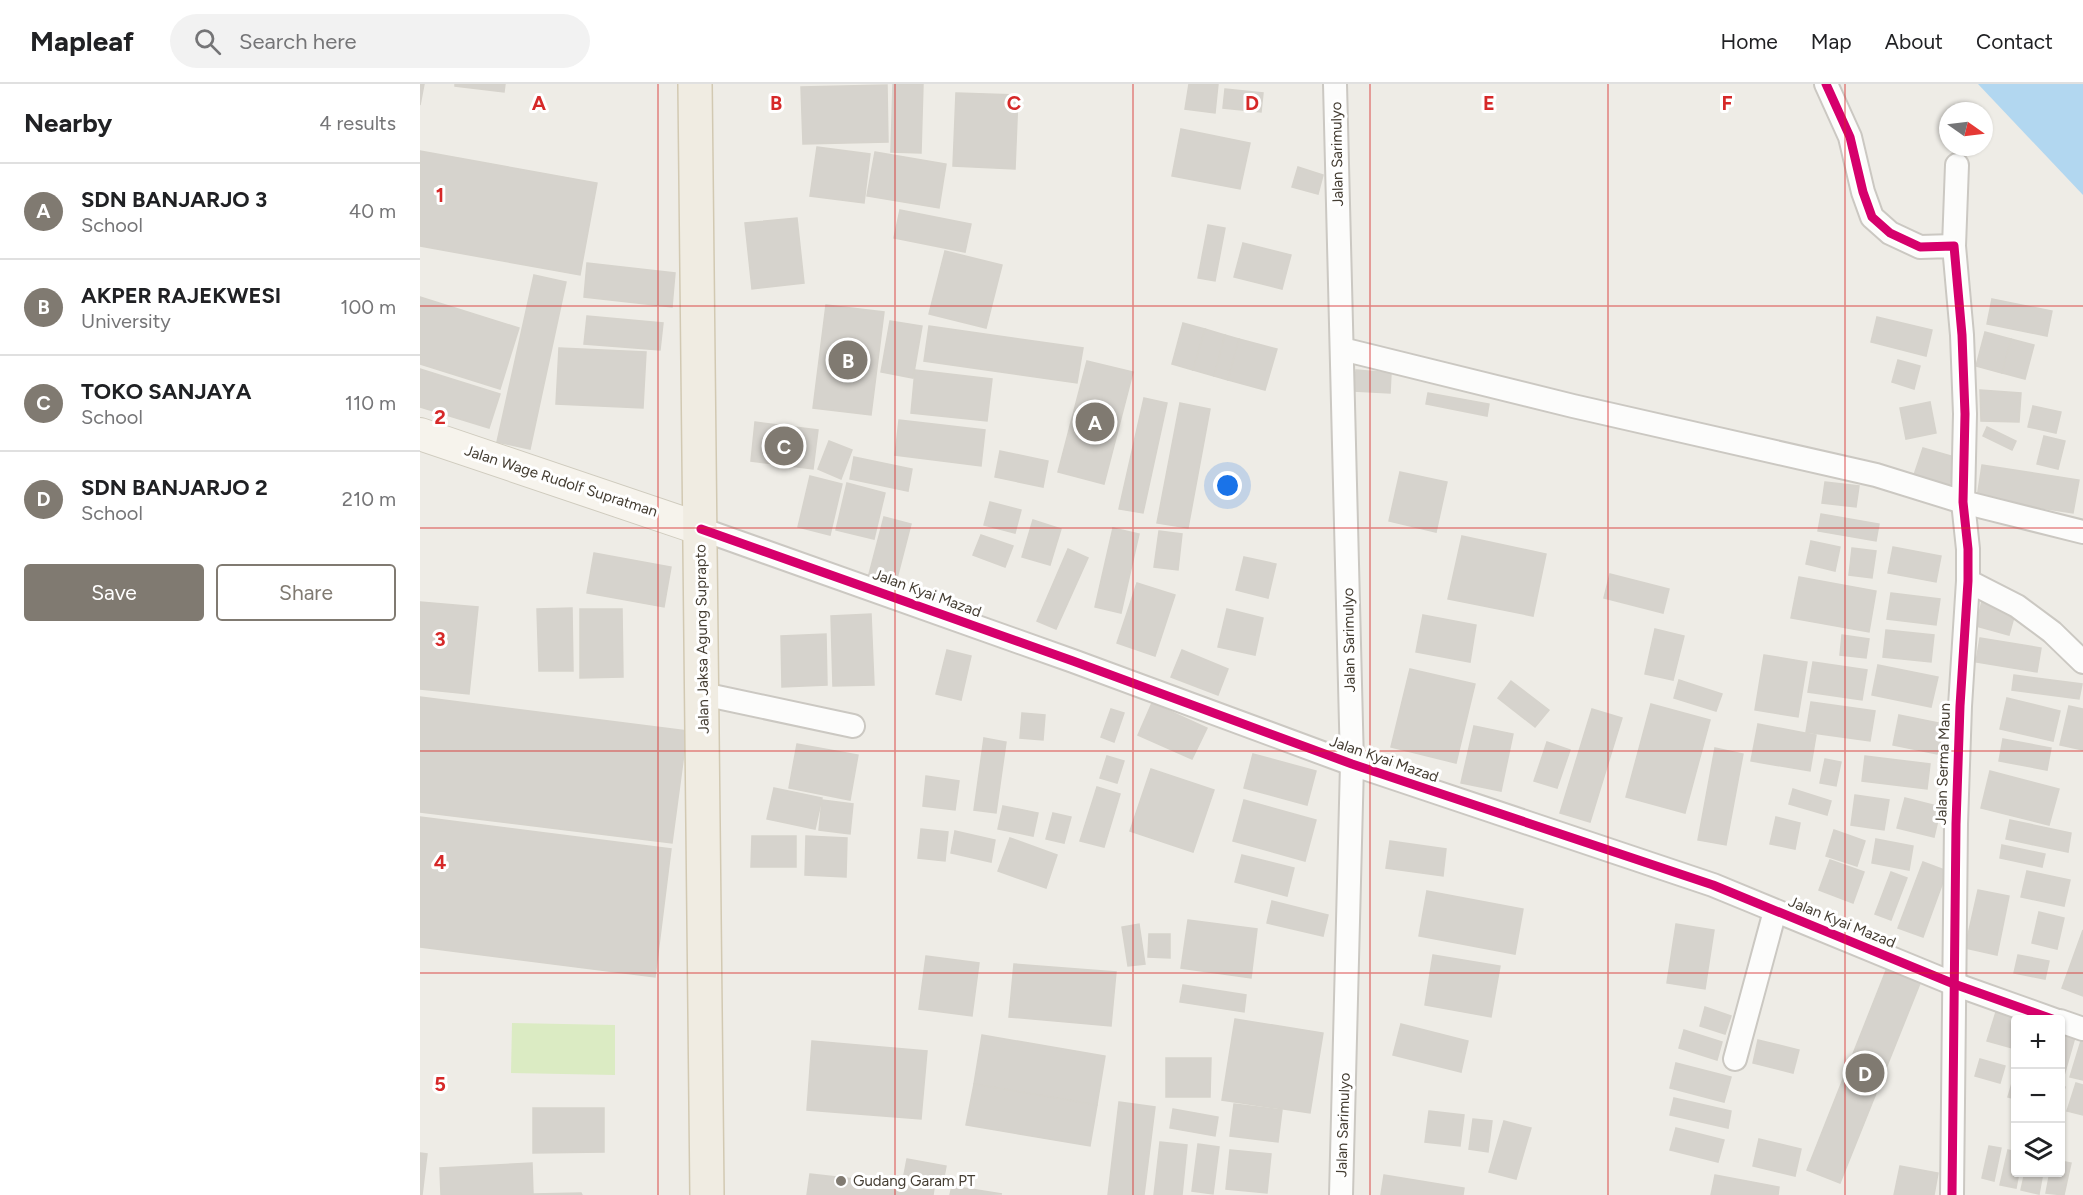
<!DOCTYPE html>
<html lang="en">
<head>
<meta charset="utf-8">
<style>
  :root { --surface:#fff; --page:#f2f2f2; --text:#202124; --muted:#757577; --line:#e0e0e0; --accent:#807a71 }
  body { margin:0; font-family:Figtree,sans-serif; background:var(--page); color:var(--text) }
  .controls { position:absolute; right:18px; bottom:18px; display:grid; overflow:hidden; border-radius:6px; box-shadow:0 2px 4px #0004 }
  .controls button { width:54px; height:54px; display:grid; place-items:center; padding:0; border:0; border-bottom:2px solid var(--line); background:var(--surface); color:var(--text); font:30px sans-serif }
  .compass { position:absolute; left:1519px; top:18px; width:54px; height:54px; border-radius:50%; background:var(--surface); box-shadow:0 2px 4px #0004; rotate:104deg }
  .you { position:absolute; left:808px; top:402px; width:21px; height:21px; margin:-15px; border:4px solid #fff; border-radius:50%; background:#1a73e8; box-shadow:0 0 0 9px #1a73e833 }
  .badge { display:grid; place-items:center; width:39px; height:39px; border-radius:50%; background:var(--accent); color:#fff; font-size:20px; font-weight:700 }
  .pin { position:absolute; translate:-50% -50%; border:3px solid #fff; box-shadow:0 2px 6px #0006 }
  .list { margin:0; padding:0; list-style:none }
  h2 { display:flex; justify-content:space-between; align-items:center; height:78px; margin:0; padding:0 24px; font-size:26px }
  h2 small { font-size:20px; font-weight:400; color:var(--muted) }
  .list li { display:grid; grid-template-columns:39px 1fr auto; gap:18px; align-items:center; box-sizing:border-box; height:96px; padding:0 24px; border-top:2px solid var(--line) }
  .list b { display:block; font-size:22px; white-space:nowrap }
  .list p { margin:0; font-size:20px; white-space:nowrap; color:var(--muted) }
  .list em { font-size:20px; font-style:normal; color:var(--muted) }
  .actions { display:flex; gap:12px; padding:18px 24px }
  .actions a { flex:1; padding:14px 0; border:2px solid var(--accent); border-radius:6px; text-align:center; font-size:21px; color:var(--accent) }
  .actions .main { background:var(--accent); color:#fff }
  .icon { flex:none; width:33px; height:33px; fill:none; stroke:currentColor; stroke-width:2; stroke-linecap:round; stroke-linejoin:round }
  .map { position:relative; flex:none; width:1663px; height:1111px; overflow:hidden }
  header { display:flex; align-items:center; gap:36px; box-sizing:border-box; height:84px; padding:0 30px; background:var(--surface); border-bottom:2px solid var(--line) }
  header strong { font-size:28px }
  nav { display:flex; gap:33px; margin-inline-start:auto; font-size:21px }
  .search { width:420px; height:54px; background:var(--page); display:flex; align-items:center; gap:15px; box-sizing:border-box; padding:0 21px; border-radius:33px; color:var(--muted); font-size:22px }
  main { display:flex }
  aside { flex:1; background:var(--surface) }
  .map>svg:first-child { display:block }
</style>
</head>
<body>
<header>
<strong>Mapleaf</strong>
<div class="search"><svg class="icon" aria-label="search" viewBox="0 0 24 24"><circle cx="10" cy="10" r="6"/><path d="M15 15l6 6"/></svg>Search here</div>
<nav><a>Home</a><a>Map</a><a>About</a><a>Contact</a></nav>
</header>
<main>
<aside>
<h2>Nearby<small>4 results</small></h2>
<ul class="list">
<li><span class="badge">A</span><div><b>SDN BANJARJO 3</b><p>School</p></div><em>40 m</em></li>
<li><span class="badge">B</span><div><b>AKPER RAJEKWESI</b><p>University</p></div><em>100 m</em></li>
<li><span class="badge">C</span><div><b>TOKO SANJAYA</b><p>School</p></div><em>110 m</em></li>
<li><span class="badge">D</span><div><b>SDN BANJARJO 2</b><p>School</p></div><em>210 m</em></li>
</ul>
<div class="actions"><a class="main">Save</a><a>Share</a></div>
</aside>
<div class="map">
<svg width="1663" height="1111" viewBox="0 0 1663 1111">
  <rect width="100%" height="100%" fill="#eeece6"/>
  <!-- green -->
  <path fill="#dbebc3" d="M92,939L195,941V991L91,989Z"/>
  <!-- water -->
  <path fill="#b2d7f0" d="M1558,0H1663V111Z"/>
  <!-- building -->
  <g fill="#d6d3cd" stroke="#d6d3cc" stroke-width="1.5">
    <path d="M0,0H4L0,21Z"/>
    <path d="M35,0H85L84,8L35,2Z"/>
    <path d="M473,0H503L501,69L471,68Z"/>
    <path d="M769,0H798L795,29L765,25Z"/>
    <path d="M467,1L468,58L383,60L381,3Z"/>
    <path d="M805,5L843,9L841,28L803,24Z"/>
    <path d="M536,9L598,11L595,85L533,82Z"/>
    <path d="M761,45L830,59L820,105L752,92Z"/>
    <path d="M397,63L450,70L444,119L390,112Z"/>
    <path d="M0,67L177,99L160,191L0,162Z"/>
    <path d="M455,68L526,80L519,124L447,112Z"/>
    <path d="M878,83L903,91L898,110L872,103Z"/>
    <path d="M480,126L551,140L545,168L474,154Z"/>
    <path d="M377,134L384,199L332,205L325,139Z"/>
    <path d="M788,141L805,144L795,197L778,194Z"/>
    <path d="M823,159L871,171L862,205L814,193Z"/>
    <path d="M525,167L582,181L566,244L509,230Z"/>
    <path d="M167,179L255,189L252,223L164,213Z"/>
    <path d="M114,191L146,198L110,365L77,358Z"/>
    <path d="M0,213L99,244L80,305L0,280Z"/>
    <path d="M1572,215L1632,227L1627,252L1567,240Z"/>
    <path d="M406,221L464,228L451,331L393,324Z"/>
    <path d="M167,232L243,239L240,266L164,260Z"/>
    <path d="M1457,233L1512,246L1506,272L1451,258Z"/>
    <path d="M470,237L502,242L493,294L461,288Z"/>
    <path d="M763,239L785,245L773,286L752,280Z"/>
    <path d="M509,242L663,264L657,299L504,277Z"/>
    <path d="M785,245L805,251L794,292L773,286Z"/>
    <path d="M1565,248L1591,255L1582,289L1556,282Z"/>
    <path d="M805,251L819,255L808,296L794,292Z"/>
    <path d="M819,255L857,265L845,306L808,296Z"/>
    <path d="M1591,255L1614,261L1605,295L1582,289Z"/>
    <path d="M139,264L226,268L223,324L136,320Z"/>
    <path d="M1478,276L1500,282L1494,305L1472,298Z"/>
    <path d="M667,277L713,288L684,400L638,388Z"/>
    <path d="M0,285L80,310L69,344L0,323Z"/>
    <path d="M495,286L572,295L567,337L491,329Z"/>
    <path d="M936,286L971,289L970,309L934,307Z"/>
    <path d="M1560,306L1601,309L1599,338L1561,337Z"/>
    <path d="M1008,309L1069,320L1067,332L1006,320Z"/>
    <path d="M724,314L747,319L723,429L699,425Z"/>
    <path d="M1510,318L1516,349L1486,355L1480,324Z"/>
    <path d="M760,319L790,325L768,444L737,439Z"/>
    <path d="M1613,322L1641,328L1636,349L1608,343Z"/>
    <path d="M479,336L565,346L561,382L475,371Z"/>
    <path d="M335,338L398,346L393,385L331,377Z"/>
    <path d="M1567,343L1596,357L1592,366L1563,352Z"/>
    <path d="M1624,352L1645,357L1638,385L1617,380Z"/>
    <path d="M409,357L432,366L421,395L398,385Z"/>
    <path d="M1503,364L1538,374L1529,402L1494,391Z"/>
    <path d="M580,367L628,377L623,403L575,393Z"/>
    <path d="M434,373L492,385L488,407L430,395Z"/>
    <path d="M1562,381L1659,396L1653,429L1557,414Z"/>
    <path d="M980,388L1027,398L1016,448L969,437Z"/>
    <path d="M390,392L422,400L410,451L378,443Z"/>
    <path d="M1405,398L1439,402L1436,423L1402,419Z"/>
    <path d="M427,399L465,409L454,455L416,446Z"/>
    <path d="M570,418L601,426L595,449L564,441Z"/>
    <path d="M1401,430L1459,440L1456,457L1398,447Z"/>
    <path d="M464,433L491,440L475,502L448,494Z"/>
    <path d="M613,436L641,445L630,481L602,473Z"/>
    <path d="M693,444L719,450L701,529L675,523Z"/>
    <path d="M739,447L762,450L758,486L734,483Z"/>
    <path d="M561,451L593,462L585,483L553,471Z"/>
    <path d="M1042,452L1126,470L1113,532L1028,515Z"/>
    <path d="M1391,457L1420,463L1415,487L1386,480Z"/>
    <path d="M1473,463L1521,472L1516,498L1468,489Z"/>
    <path d="M1432,464L1456,467L1452,494L1429,491Z"/>
    <path d="M648,465L668,474L636,545L617,537Z"/>
    <path d="M174,469L251,483L244,523L167,509Z"/>
    <path d="M824,473L856,480L848,514L816,506Z"/>
    <path d="M1190,490L1249,505L1243,529L1184,514Z"/>
    <path d="M1379,493L1456,507L1449,548L1371,534Z"/>
    <path d="M717,499L755,511L735,572L697,559Z"/>
    <path d="M1471,509L1520,515L1516,541L1467,535Z"/>
    <path d="M1563,513L1597,522L1589,551L1556,542Z"/>
    <path d="M0,518L58,523L49,610L0,605Z"/>
    <path d="M152,524L153,587H119L117,525Z"/>
    <path d="M160,525H202L203,593L160,594Z"/>
    <path d="M807,525L843,534L835,571L798,563Z"/>
    <path d="M451,530L454,601L413,602L411,532Z"/>
    <path d="M1003,531L1056,541L1050,578L996,568Z"/>
    <path d="M1235,545L1264,552L1253,596L1225,590Z"/>
    <path d="M1466,546L1514,551L1511,578L1463,573Z"/>
    <path d="M406,550L407,601L362,603L361,552Z"/>
    <path d="M1422,551L1449,555L1446,574L1420,571Z"/>
    <path d="M1560,554L1621,564L1617,588L1556,578Z"/>
    <path d="M527,566L551,572L541,616L516,610Z"/>
    <path d="M762,566L808,585L798,611L751,593Z"/>
    <path d="M1344,571L1387,578L1378,633L1335,626Z"/>
    <path d="M1393,578L1447,586L1442,616L1388,608Z"/>
    <path d="M1458,581L1518,593L1511,623L1452,611Z"/>
    <path d="M990,585L1055,600L1036,679L971,663Z"/>
    <path d="M1594,591L1662,600L1659,615L1592,606Z"/>
    <path d="M1259,596L1302,610L1296,627L1254,614Z"/>
    <path d="M1091,597L1129,626L1115,643L1078,614Z"/>
    <path d="M0,613L267,647L252,759L0,728Z"/>
    <path d="M1587,614L1640,627L1633,657L1580,645Z"/>
    <path d="M1391,618L1455,627L1450,657L1386,648Z"/>
    <path d="M732,619L787,644L772,675L718,651Z"/>
    <path d="M1231,620L1290,636L1265,729L1206,713Z"/>
    <path d="M1649,622L1663,625V666L1640,661Z"/>
    <path d="M691,625L704,629L694,658L681,653Z"/>
    <path d="M1172,625L1202,634L1170,738L1140,729Z"/>
    <path d="M602,629L625,631L623,656L600,654Z"/>
    <path d="M1479,631L1524,640L1518,670L1473,661Z"/>
    <path d="M1338,640L1396,651L1390,687L1331,677Z"/>
    <path d="M1054,642L1093,650L1081,707L1041,699Z"/>
    <path d="M564,654L586,658L576,729L554,726Z"/>
    <path d="M1583,655L1631,664L1627,686L1579,677Z"/>
    <path d="M1127,658L1150,666L1137,704L1114,697Z"/>
    <path d="M377,660L438,671L430,716L369,704Z"/>
    <path d="M1295,664L1323,670L1306,761L1278,756Z"/>
    <path d="M833,670L896,687L887,721L824,704Z"/>
    <path d="M687,672L704,677L697,699L680,694Z"/>
    <path d="M1445,672L1510,680L1507,705L1442,697Z"/>
    <path d="M1405,675L1421,678L1416,702L1400,699Z"/>
    <path d="M731,685L794,706L773,768L710,747Z"/>
    <path d="M1570,687L1639,705L1629,741L1561,724Z"/>
    <path d="M506,692L539,697L535,726L503,722Z"/>
    <path d="M677,703L700,710L684,763L660,757Z"/>
    <path d="M354,704L402,714L395,745L347,735Z"/>
    <path d="M1373,705L1411,717L1407,731L1369,720Z"/>
    <path d="M1435,711L1469,716L1464,746L1431,741Z"/>
    <path d="M1485,714L1521,723L1514,753L1477,744Z"/>
    <path d="M402,716L433,720L430,750L399,746Z"/>
    <path d="M824,716L896,736L885,777L813,757Z"/>
    <path d="M583,722L618,729L613,752L578,745Z"/>
    <path d="M633,729L651,733L644,759L626,755Z"/>
    <path d="M0,733L251,765L235,893L0,863Z"/>
    <path d="M1356,733L1380,739L1375,765L1350,760Z"/>
    <path d="M1590,736L1651,749L1648,768L1586,755Z"/>
    <path d="M501,745L528,748L525,777L498,774Z"/>
    <path d="M1414,746L1445,757L1437,782L1406,772Z"/>
    <path d="M535,747L575,756L571,778L531,769Z"/>
    <path d="M332,752H376V783H331Z"/>
    <path d="M386,752L427,754L426,793L385,791Z"/>
    <path d="M590,754L637,771L626,804L578,787Z"/>
    <path d="M1456,755L1493,762L1489,786L1452,779Z"/>
    <path d="M970,757L1026,765L1023,792L966,784Z"/>
    <path d="M1582,761L1625,770L1622,783L1580,774Z"/>
    <path d="M822,771L874,784L867,812L815,798Z"/>
    <path d="M1410,776L1444,788L1433,819L1399,806Z"/>
    <path d="M1503,778L1527,787L1503,853L1478,844Z"/>
    <path d="M1607,787L1650,796L1644,822L1601,813Z"/>
    <path d="M1471,788L1487,794L1471,836L1455,830Z"/>
    <path d="M1558,806L1589,812L1577,871L1545,864Z"/>
    <path d="M1007,807L1103,825L1095,870L999,852Z"/>
    <path d="M852,817L908,831L903,852L847,839Z"/>
    <path d="M1619,828L1644,834L1637,865L1612,859Z"/>
    <path d="M768,836L837,845L831,894L761,884Z"/>
    <path d="M719,840L725,880L708,882L702,843Z"/>
    <path d="M1256,840L1294,846L1285,905L1247,899Z"/>
    <path d="M1663,846V912L1642,904Z"/>
    <path d="M729,850H750V874L728,873Z"/>
    <path d="M1013,871L1080,882L1071,933L1005,921Z"/>
    <path d="M1598,871L1629,877L1625,895L1594,889Z"/>
    <path d="M506,872L559,879L552,932L499,925Z"/>
    <path d="M1469,879L1503,892L1420,1099L1387,1086Z"/>
    <path d="M594,880L696,888L691,942L589,933Z"/>
    <path d="M763,901L826,911L824,928L760,918Z"/>
    <path d="M1285,923L1311,932L1305,950L1280,942Z"/>
    <path d="M1576,928L1601,936H1596V965L1567,957Z"/>
    <path d="M815,935L903,949L890,1029L802,1016Z"/>
    <path d="M981,940L1048,957L1041,988L973,971Z"/>
    <path d="M1264,946L1302,958L1297,976L1259,964Z"/>
    <path d="M1640,949L1655,953L1643,995L1640,994Z"/>
    <path d="M562,951L685,972L677,1021L554,1000Z"/>
    <path d="M1338,956L1379,966L1373,989L1333,979Z"/>
    <path d="M392,957L507,967L501,1035L387,1026Z"/>
    <path d="M1661,957H1663V996L1650,993Z"/>
    <path d="M746,974H791L790,1013H746Z"/>
    <path d="M1560,975L1585,982L1580,999L1555,992Z"/>
    <path d="M1256,979L1311,993L1304,1018L1250,1004Z"/>
    <path d="M1595,989H1596V1015L1588,1013Z"/>
    <path d="M1656,999L1663,1001V1031L1647,1027Z"/>
    <path d="M554,1000L677,1021L670,1062L546,1041Z"/>
    <path d="M1640,1002L1645,1003L1640,1019Z"/>
    <path d="M1254,1014L1311,1027L1308,1044L1250,1031Z"/>
    <path d="M699,1018L735,1023L724,1111H688Z"/>
    <path d="M814,1020L862,1026L858,1058L810,1052Z"/>
    <path d="M113,1024H184V1068L113,1069Z"/>
    <path d="M753,1025L798,1033L795,1052L750,1044Z"/>
    <path d="M1009,1027L1044,1031L1040,1062L1005,1058Z"/>
    <path d="M1053,1035L1072,1037L1068,1068L1049,1065Z"/>
    <path d="M1084,1037L1111,1044L1096,1095L1069,1088Z"/>
    <path d="M1256,1044L1304,1056L1298,1078L1250,1066Z"/>
    <path d="M1339,1055L1381,1065L1375,1092L1333,1082Z"/>
    <path d="M740,1058L767,1061L762,1111H734Z"/>
    <path d="M778,1060L799,1063L793,1110L772,1107Z"/>
    <path d="M1569,1062L1581,1064L1574,1097L1562,1094Z"/>
    <path d="M810,1066L851,1070L847,1109L806,1105Z"/>
    <path d="M1588,1066L1596,1068V1088H1599L1596,1104L1580,1101Z"/>
    <path d="M0,1069L7,1070L2,1111H0Z"/>
    <path d="M487,1075L526,1082L523,1098L484,1091Z"/>
    <path d="M1640,1077L1651,1079L1644,1111L1626,1109L1630,1088H1640Z"/>
    <path d="M112,1079L113,1110L161,1109L162,1111H21L20,1084Z"/>
    <path d="M1480,1082L1518,1089L1514,1111H1474Z"/>
    <path d="M1605,1088H1623L1619,1110L1601,1106Z"/>
    <path d="M390,1090L514,1104L513,1111H387Z"/>
    <path d="M964,1091L1044,1104L1043,1111H961Z"/>
    <path d="M1295,1091L1359,1103L1358,1111H1291Z"/>
    <path d="M532,1102L582,1110L530,1111Z"/>
  </g>
  <g fill="none" stroke-linecap="round" stroke-linejoin="round">
    <!-- minor casing -->
    <g stroke="#cbc8c2" stroke-width="26">
      <g id="minor">
        <path d="M915,0L932,680L921,1111"/>
        <path d="M1406,0L1430,53L1443,108L1452,133L1470,149L1500,163L1534,162L1542,251L1545,330L1543,418L1548,465V497L1540,622L1536,740L1532,1111"/>
        <path d="M1534,162L1537,81"/>
        <path d="M922,265L1153,322L1456,391L1543,418L1663,448"/>
        <path d="M281,445L653,577L932,680L1293,801L1534,900L1635,936"/>
        <path d="M1548,497L1597,522L1632,548L1663,578"/>
        <path d="M283,610L433,642"/>
        <path d="M1640,937L1663,945"/>
        <path d="M1315,975L1355,827"/>
      </g>
    </g>
    <!-- secondary casing -->
    <g stroke="#cfcbbe" stroke-width="34">
      <path id="secondary" d="M0,350L281,445"/>
    </g>
    <!-- primary casing -->
    <g stroke="#d2c9b2" stroke-width="36">
      <path id="primary" d="M275,0C280,370 282,741 287,1111"/>
    </g>
    <!-- minor -->
    <use href="#minor" stroke="#fcfcfb" stroke-width="22"/>
    <!-- secondary -->
    <use href="#secondary" stroke="#f6f3ec" stroke-width="32"/>
    <!-- primary -->
    <use href="#primary" stroke="#f0ece2" stroke-width="33"/>
    <!-- cycleway casing -->
    <g stroke="#fff" stroke-width="13">
      <g id="cycleway">
        <path d="M1406,0L1430,53L1443,108L1452,133L1470,149L1500,163L1534,162L1542,251L1545,330L1543,418L1548,465V497L1540,622L1536,740L1532,1111"/>
        <path d="M281,445L653,577L932,680L1293,801L1534,900L1635,936"/>
      </g>
    </g>
    <!-- cycleway -->
    <use href="#cycleway" stroke="#d6006c" stroke-width="9"/>
  </g>
  <!-- grid -->
  <path fill="none" stroke="#d62828" stroke-width="1.5" stroke-opacity="0.55" d="M238,0V1111M475,0V1111M713,0V1111M950,0V1111M1188,0V1111M1425,0V1111M0,222H1663M0,444H1663M0,667H1663M0,889H1663"/>
  <!-- markers -->
  <circle fill="#807a71" stroke="#fff" stroke-width="2" cx="421" cy="1097" r="6"/>
  <g text-anchor="middle" stroke-width="6" stroke-linejoin="round" paint-order="stroke">
    <!-- street labels -->
    <g font-size="15" fill="#443d32" stroke="#fff">
      <text transform="translate(917 70) rotate(-91)" y="5">Jalan Sarimulyo</text>
      <text transform="translate(141 397) rotate(18)" y="5">Jalan Wage Rudolf Supratman</text>
      <text transform="translate(507 509) rotate(20)" y="5">Jalan Kyai Mazad</text>
      <text transform="translate(282 555) rotate(-91)" y="5">Jalan Jaksa Agung Suprapto</text>
      <text transform="translate(929 556) rotate(-91)" y="5">Jalan Sarimulyo</text>
      <text transform="translate(964 675) rotate(19)" y="5">Jalan Kyai Mazad</text>
      <text transform="translate(1523 680) rotate(-88)" y="5">Jalan Serma Maun</text>
      <text transform="translate(1422 838) rotate(22)" y="5">Jalan Kyai Mazad</text>
      <text transform="translate(923 1041) rotate(-88)" y="5">Jalan Sarimulyo</text>
    </g>
    <!-- poi labels -->
    <g font-size="15" fill="#443d32" stroke="#fff" text-anchor="start">
      <text x="433" y="1102">Gudang Garam PT</text>
    </g>
  </g>
  <g font-size="20" text-anchor="middle" font-weight="bold" fill="#d62828" stroke="#fff" stroke-width="6" stroke-linejoin="round" paint-order="stroke">
    <text x="119" y="26">A</text>
    <text x="356" y="26">B</text>
    <text x="594" y="26">C</text>
    <text x="832" y="26">D</text>
    <text x="1069" y="26">E</text>
    <text x="1307" y="26">F</text>
    <text x="20" y="118">1</text>
    <text x="20" y="340">2</text>
    <text x="20" y="562">3</text>
    <text x="20" y="785">4</text>
    <text x="20" y="1007">5</text>
  </g>
</svg>
<div class="controls">
<button>+</button>
<button>−</button>
<button><svg class="icon" aria-label="layers" viewBox="0 0 24 24"><path d="M12 4l9 5-9 5-9-5zM3 14l9 5 9-5"/></svg></button>
</div>
<svg class="compass" viewBox="-18 -18 36 36"><path d="M0-13l5 13h-10z" fill="#e53935"/><path d="M0 13l5-13h-10z" fill="#757577"/></svg>
<div class="you"></div>
<div class="pin badge" style="left:675px;top:338px">A</div>
<div class="pin badge" style="left:428px;top:276px">B</div>
<div class="pin badge" style="left:364px;top:362px">C</div>
<div class="pin badge" style="left:1445px;top:989px">D</div>
</div>
</main>
</body>
</html>
